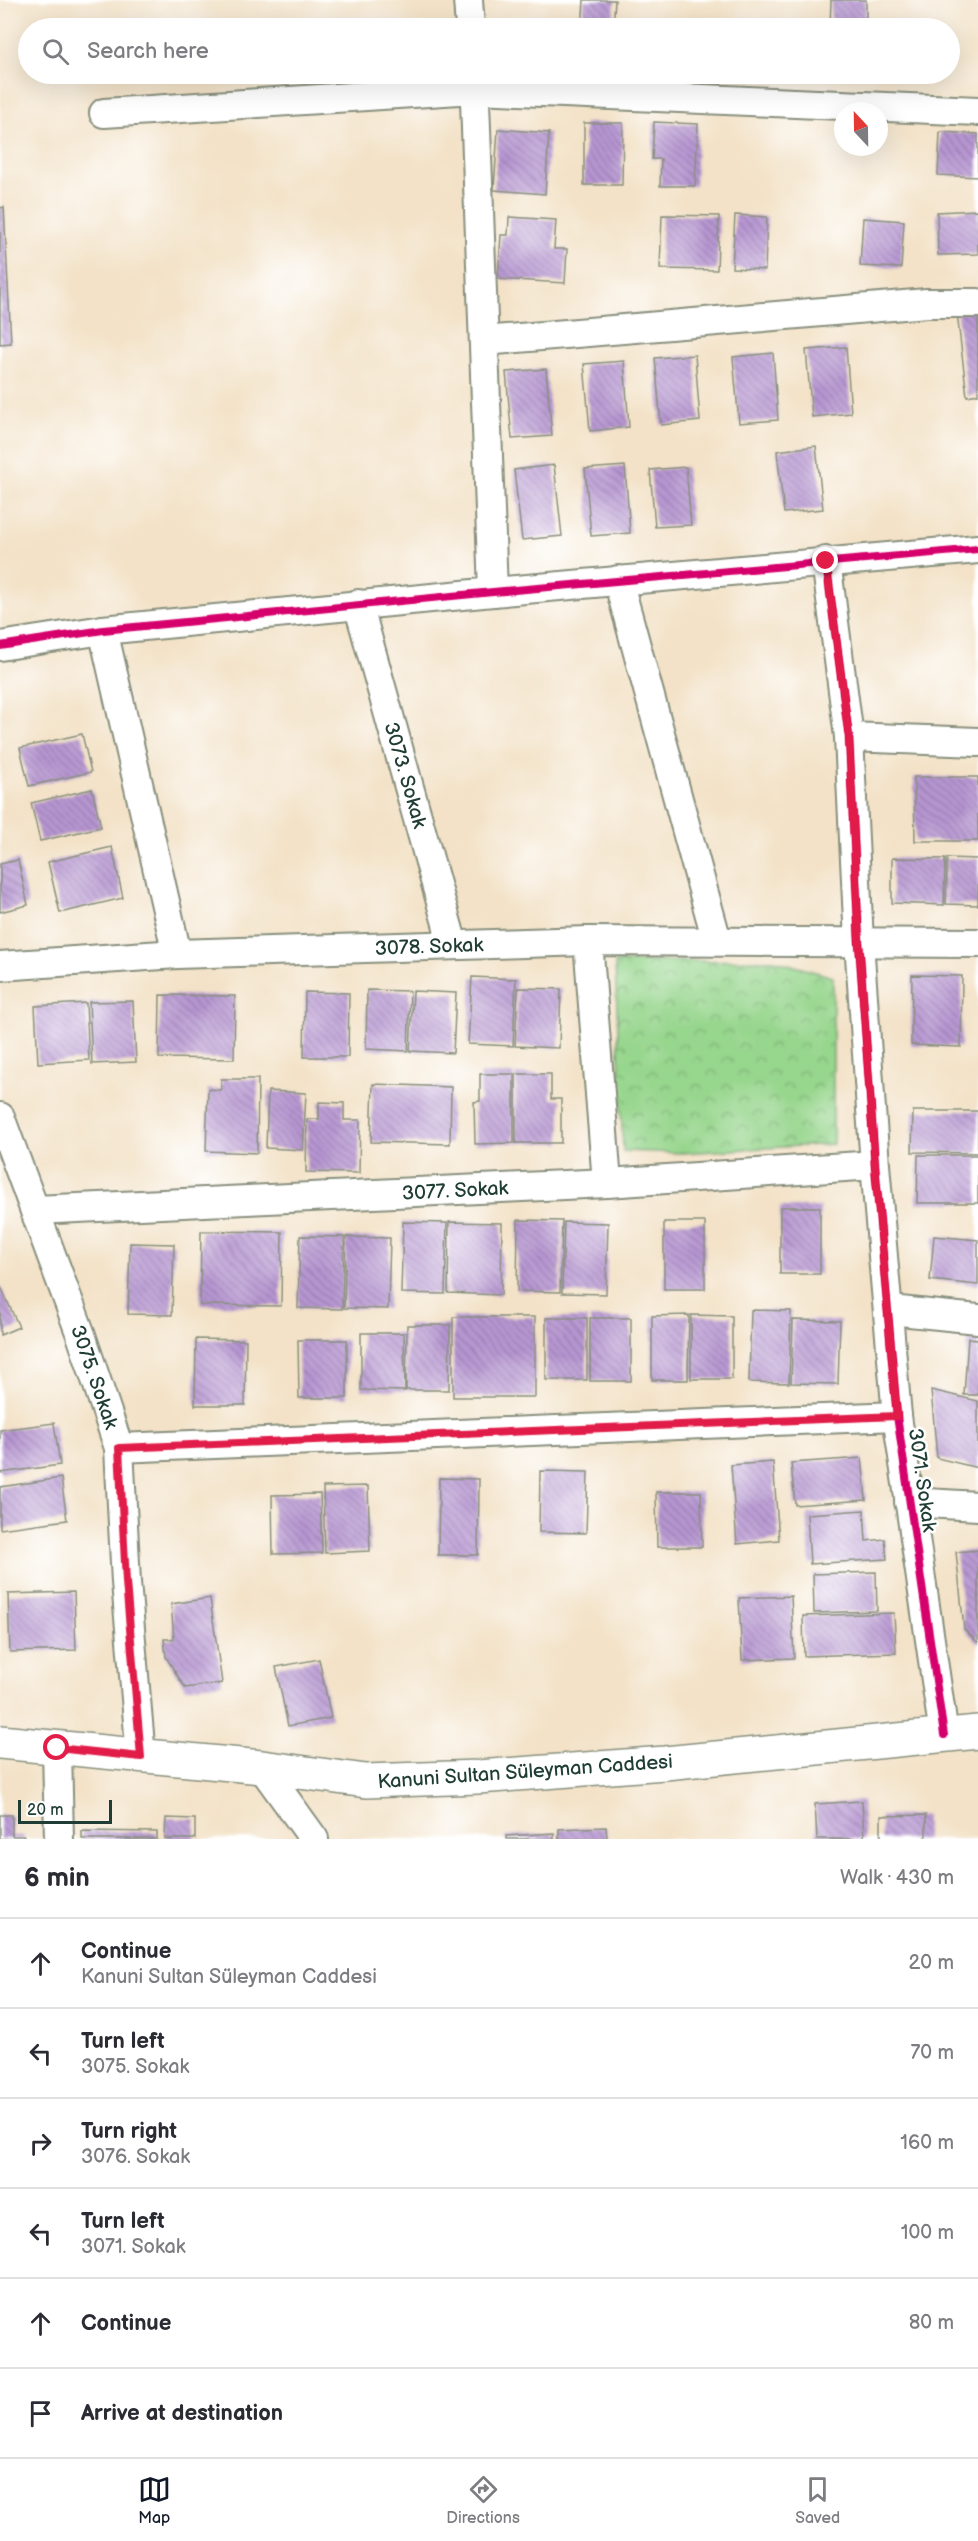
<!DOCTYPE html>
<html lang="en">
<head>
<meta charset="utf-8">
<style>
  :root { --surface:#fff; --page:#f2f2f3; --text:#2b2b33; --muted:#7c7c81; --line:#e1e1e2; --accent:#111827 }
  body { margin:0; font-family:"Balsamiq Sans",sans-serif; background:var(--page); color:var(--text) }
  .compass { position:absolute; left:834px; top:102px; width:54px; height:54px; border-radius:50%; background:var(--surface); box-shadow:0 6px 24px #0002; rotate:338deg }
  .scale { position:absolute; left:18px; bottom:15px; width:94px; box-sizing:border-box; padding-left:6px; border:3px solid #1f3d34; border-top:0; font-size:16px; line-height:21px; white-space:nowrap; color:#1f3d34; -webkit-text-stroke:4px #fff; paint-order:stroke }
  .stop { position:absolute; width:18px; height:18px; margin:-14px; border:4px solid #e11d48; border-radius:50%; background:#fff }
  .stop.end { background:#e11d48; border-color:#fff; box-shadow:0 2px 6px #0008 }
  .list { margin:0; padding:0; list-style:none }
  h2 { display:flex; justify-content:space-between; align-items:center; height:78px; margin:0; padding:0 24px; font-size:26px }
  h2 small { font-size:20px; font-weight:400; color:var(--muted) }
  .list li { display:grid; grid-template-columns:39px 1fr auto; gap:18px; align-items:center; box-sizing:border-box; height:90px; padding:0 24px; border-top:2px solid var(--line) }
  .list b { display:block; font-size:22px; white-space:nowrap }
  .list p { margin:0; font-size:20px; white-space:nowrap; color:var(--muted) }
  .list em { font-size:20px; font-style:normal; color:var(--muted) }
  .icon { flex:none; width:33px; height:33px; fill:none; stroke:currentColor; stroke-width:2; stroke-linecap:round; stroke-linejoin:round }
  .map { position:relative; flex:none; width:978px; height:1839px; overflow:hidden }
  .search { position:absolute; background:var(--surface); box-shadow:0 6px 24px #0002; left:18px; right:18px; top:18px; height:66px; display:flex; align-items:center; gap:15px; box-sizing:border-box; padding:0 21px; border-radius:33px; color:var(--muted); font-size:22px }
  .sheet { height:618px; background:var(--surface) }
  nav { display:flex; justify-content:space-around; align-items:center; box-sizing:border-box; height:84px; border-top:2px solid var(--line); background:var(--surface); font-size:16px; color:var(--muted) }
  nav a { display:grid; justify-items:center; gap:3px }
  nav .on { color:var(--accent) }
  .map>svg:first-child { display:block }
</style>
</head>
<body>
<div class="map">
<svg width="978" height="1839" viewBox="0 0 978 1839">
  <defs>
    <pattern id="park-crowns" width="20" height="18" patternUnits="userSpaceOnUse" patternTransform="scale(1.5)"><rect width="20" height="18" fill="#97d68d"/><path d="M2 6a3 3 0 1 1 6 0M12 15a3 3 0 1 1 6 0" fill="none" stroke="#7baf74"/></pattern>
    <pattern id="building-back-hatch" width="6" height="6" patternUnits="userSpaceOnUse" patternTransform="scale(1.5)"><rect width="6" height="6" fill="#b796d2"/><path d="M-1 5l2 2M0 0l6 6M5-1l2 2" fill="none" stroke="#947cab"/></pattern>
  </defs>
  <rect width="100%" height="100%" fill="#fff"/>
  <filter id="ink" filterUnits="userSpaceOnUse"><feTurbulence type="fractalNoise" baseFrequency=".0167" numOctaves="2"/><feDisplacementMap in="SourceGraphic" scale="12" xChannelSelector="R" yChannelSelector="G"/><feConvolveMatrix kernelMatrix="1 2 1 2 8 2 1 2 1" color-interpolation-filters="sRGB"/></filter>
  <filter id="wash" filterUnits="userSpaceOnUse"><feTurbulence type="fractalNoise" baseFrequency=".008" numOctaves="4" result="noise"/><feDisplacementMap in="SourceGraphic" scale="24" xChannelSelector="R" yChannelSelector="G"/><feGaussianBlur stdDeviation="1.35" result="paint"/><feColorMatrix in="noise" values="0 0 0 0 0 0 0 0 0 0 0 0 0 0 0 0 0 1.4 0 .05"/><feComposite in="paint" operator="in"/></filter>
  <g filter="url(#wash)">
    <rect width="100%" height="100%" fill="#f3e2c7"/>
    <!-- park -->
    <path fill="url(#park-crowns)" stroke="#5b8a60" stroke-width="1.5" d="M774,960L833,977V1144L682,1153L623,1151L615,962Z"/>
    <g id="blocks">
      <!-- building -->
      <g fill="url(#building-back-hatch)">
        <path d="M584,0H615L613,28H582Z"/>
        <path d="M831,0H866V28H830Z"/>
        <path d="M654,122L698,124L695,186H660L661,159H652Z"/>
        <path d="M584,123H623L622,185H584Z"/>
        <path d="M498,129L549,133L545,194L494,190Z"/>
        <path d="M940,132L978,134V177L938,175Z"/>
        <path d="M4,207L11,343L0,344V208Z"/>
        <path d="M978,210V254L938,255L937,212Z"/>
        <path d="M662,215L719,216L717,270L660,269Z"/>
        <path d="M735,215L767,217L765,270L732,268Z"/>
        <path d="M509,217L556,220L554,249H567L565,283L498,279L501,235H508Z"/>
        <path d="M863,218L904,221L901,268L860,266Z"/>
        <path d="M978,310V394L967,396L957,313Z"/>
        <path d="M846,347L851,413L812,417L806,350Z"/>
        <path d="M773,353L778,420L739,423L733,357Z"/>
        <path d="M695,355L700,421L661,425L655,358Z"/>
        <path d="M624,361L629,427L590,431L584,364Z"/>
        <path d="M546,369L552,436L512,439L506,372Z"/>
        <path d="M816,446L823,509L784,513L777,451Z"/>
        <path d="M554,465L562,536L522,540L514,470Z"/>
        <path d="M625,466L630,533L591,536L585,469Z"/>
        <path d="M686,467L691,525L655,527L650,470Z"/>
        <path d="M82,734L91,772L29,786L20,748Z"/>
        <path d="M914,777H978V841H915Z"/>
        <path d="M92,789L101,827L40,841L31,803Z"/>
        <path d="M112,847L123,898L60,913L48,862Z"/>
        <path d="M892,858L945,859L944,905L892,903Z"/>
        <path d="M947,858L978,859V905L946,904Z"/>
        <path d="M18,860L28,905L0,912V864Z"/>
        <path d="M912,975L962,976L961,1047L911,1045Z"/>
        <path d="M472,977L516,979L513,1046L468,1044Z"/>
        <path d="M518,988L561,989L559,1048L515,1046Z"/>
        <path d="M367,990L410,991L408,1051L366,1049Z"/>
        <path d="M413,991L456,993L453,1053L410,1051Z"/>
        <path d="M305,992L349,993L348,1057H304Z"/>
        <path d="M160,995L235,996L234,1059L159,1058Z"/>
        <path d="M133,1001L136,1062L92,1064L89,1002Z"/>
        <path d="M86,1003L89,1060L38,1063L35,1006Z"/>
        <path d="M480,1074H514V1143L475,1144L474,1102L480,1101Z"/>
        <path d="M516,1074H551V1099H561V1143H516Z"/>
        <path d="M221,1079H258L257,1153L206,1151L208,1089L221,1090Z"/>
        <path d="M373,1084L451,1087L450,1144L371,1142Z"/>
        <path d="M268,1091L306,1093L303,1150L266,1148Z"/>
        <path d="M319,1102L344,1103V1120H360L359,1173L306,1172L307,1119H319Z"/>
        <path d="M913,1111H978V1153L912,1152Z"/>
        <path d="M918,1155H978V1203H917Z"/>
        <rect x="780" y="1207" width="40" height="67"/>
        <path d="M518,1220L562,1221L560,1292L517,1291Z"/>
        <path d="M403,1222L447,1223L445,1294L401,1293Z"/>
        <path d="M449,1222L502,1223L501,1295L448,1293Z"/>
        <path d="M564,1222L608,1223L606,1294L562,1293Z"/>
        <rect x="664" y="1222" width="41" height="67"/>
        <path d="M201,1231L282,1232L281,1306L200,1305Z"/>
        <path d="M300,1236L344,1237L342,1309L298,1308Z"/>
        <path d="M934,1236L978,1240V1285L930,1280Z"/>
        <path d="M346,1237L390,1238L388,1309L344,1308Z"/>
        <path d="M130,1243L174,1244L172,1315L128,1314Z"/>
        <path d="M0,1285L19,1327L0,1335Z"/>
        <path d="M751,1310L791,1311L789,1383L749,1382Z"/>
        <path d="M689,1315L688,1380H652V1316Z"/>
        <path d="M691,1315L732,1316V1379H691Z"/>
        <rect x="453" y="1317" width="82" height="80"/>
        <rect x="546" y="1318" width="41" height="62"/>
        <rect x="590" y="1318" width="41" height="63"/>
        <path d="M793,1320L840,1321L838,1384L791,1383Z"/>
        <path d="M407,1325H450L449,1390H406Z"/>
        <path d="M361,1333H404L405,1391L361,1390Z"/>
        <path d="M968,1338L978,1339V1395H964Z"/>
        <path d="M196,1339L246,1340L245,1405H195Z"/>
        <path d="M298,1340H347V1398H299Z"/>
        <path d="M931,1390L978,1401V1468L937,1458Z"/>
        <path d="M54,1423L60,1465L0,1473V1430Z"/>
        <path d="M862,1458L866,1500L795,1505L791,1463Z"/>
        <path d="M773,1462L779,1540L737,1544L731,1465Z"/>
        <path d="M540,1471L588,1472L586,1533L539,1532Z"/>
        <path d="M61,1478L67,1520L0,1529V1487Z"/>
        <path d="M439,1478L479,1479L478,1555H438Z"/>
        <path d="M368,1486L370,1551L325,1553L323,1487Z"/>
        <path d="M656,1492H701L702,1547H657Z"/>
        <path d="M320,1494L322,1553L273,1554L272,1495Z"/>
        <path d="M864,1510L866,1541L885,1539L887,1559L810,1564L807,1514Z"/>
        <path d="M978,1550V1643L964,1629L956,1552Z"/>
        <path d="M876,1572L877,1611L814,1613L813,1574Z"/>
        <path d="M74,1592L76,1650L10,1652L8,1594Z"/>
        <path d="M791,1596L794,1658L742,1660L739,1598Z"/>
        <path d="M210,1598L222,1683L185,1688L166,1657L164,1639H174L171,1604Z"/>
        <path d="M894,1613L896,1653L804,1656L803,1616Z"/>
        <path d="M319,1659L331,1718L288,1726L276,1667Z"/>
        <path d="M862,1801L864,1839H817L815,1804Z"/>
        <path d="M0,1815H12V1836H24V1839H0Z"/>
        <path d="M926,1815V1839H881V1816Z"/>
        <path d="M166,1818L195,1819V1839H165Z"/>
        <path d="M606,1827L607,1839H559V1829Z"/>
        <path d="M82,1831L157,1832V1839H82Z"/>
        <path d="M554,1833V1839H506V1836Z"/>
      </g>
    </g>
  </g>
  <g filter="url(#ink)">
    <use href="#blocks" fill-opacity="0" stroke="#89907e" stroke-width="1.5"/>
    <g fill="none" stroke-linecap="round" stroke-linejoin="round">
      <!-- street casing -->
      <g stroke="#89907e" stroke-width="32">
        <g id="street">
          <path d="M468,0L470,28"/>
          <path d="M474,74L493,592"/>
          <path d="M104,113L475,89L978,111"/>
          <path d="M484,341L927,303H978"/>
          <path d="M826,561L849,737L859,942L875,1165L897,1416L944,1735"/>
          <path d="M618,580L717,941"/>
          <path d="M358,604L453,945"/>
          <path d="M103,630L177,954"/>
          <path d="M0,646L103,630L493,592L978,549"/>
          <path d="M849,737L978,742"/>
          <path d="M588,941L607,1183"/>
          <path d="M0,966L177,954L588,941L978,943"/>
          <path d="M0,1117L81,1335L119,1448L126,1582L141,1757"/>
          <path d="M35,1210L607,1183L875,1165"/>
          <path d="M890,1310L978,1319"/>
          <path d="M119,1448L897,1416"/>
          <path d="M909,1502L978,1506"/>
          <path d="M57,1748L59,1839"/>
          <path d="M262,1767L314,1839"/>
        </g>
      </g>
      <!-- secondary casing -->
      <g stroke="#89907e" stroke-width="36">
        <path id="secondary" d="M0,1742L262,1767L366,1781L478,1777L665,1763L978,1732"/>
      </g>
      <!-- street -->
      <use href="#street" stroke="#fff" stroke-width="28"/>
      <!-- secondary -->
      <use href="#secondary" stroke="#fff" stroke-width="33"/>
      <!-- cycleway casing -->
      <g stroke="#fff" stroke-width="11">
        <g id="cycleway">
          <path d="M826,561L849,737L859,942L875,1165L897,1416L944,1735"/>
          <path d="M0,646L103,630L493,592L978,549"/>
        </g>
      </g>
      <!-- cycleway -->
      <use href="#cycleway" stroke="#d6006c" stroke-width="8"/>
    </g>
  </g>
  <g fill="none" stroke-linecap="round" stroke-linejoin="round" filter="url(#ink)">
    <!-- route -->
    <path stroke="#e11d48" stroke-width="8" d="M57,1748L141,1757L126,1582L119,1448L897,1416L875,1166L859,942L849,737L826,561"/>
  </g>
  <g text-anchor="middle" stroke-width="5" stroke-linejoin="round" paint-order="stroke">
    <!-- street labels -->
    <g font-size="20" fill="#1f3d34" stroke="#fff">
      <text transform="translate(406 775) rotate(74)" y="7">3073. Sokak</text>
      <text transform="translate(429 946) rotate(-2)" y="7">3078. Sokak</text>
      <text transform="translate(455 1190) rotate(-3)" y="7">3077. Sokak</text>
      <text transform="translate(95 1377) rotate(71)" y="7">3075. Sokak</text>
      <text transform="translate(923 1480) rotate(82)" y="7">3071. Sokak</text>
      <text transform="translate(525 1771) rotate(-4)" y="7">Kanuni Sultan Süleyman Caddesi</text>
    </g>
  </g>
</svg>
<svg class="compass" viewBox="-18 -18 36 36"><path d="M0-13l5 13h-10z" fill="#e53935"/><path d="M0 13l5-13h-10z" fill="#7c7c81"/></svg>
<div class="scale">20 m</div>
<div class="stop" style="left:57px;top:1748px"></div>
<div class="stop end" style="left:826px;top:561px"></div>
<div class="search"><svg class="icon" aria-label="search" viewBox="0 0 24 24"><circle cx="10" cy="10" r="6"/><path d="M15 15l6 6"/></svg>Search here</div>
</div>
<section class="sheet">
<h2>6 min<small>Walk · 430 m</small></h2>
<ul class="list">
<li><svg class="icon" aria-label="ahead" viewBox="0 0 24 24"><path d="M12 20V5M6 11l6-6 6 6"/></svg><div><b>Continue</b><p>Kanuni Sultan Süleyman Caddesi</p></div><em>20 m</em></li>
<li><svg class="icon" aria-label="left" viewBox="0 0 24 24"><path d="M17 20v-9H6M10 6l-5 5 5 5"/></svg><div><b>Turn left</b><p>3075. Sokak</p></div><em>70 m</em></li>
<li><svg class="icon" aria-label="right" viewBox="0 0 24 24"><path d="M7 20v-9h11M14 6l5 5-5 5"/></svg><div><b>Turn right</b><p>3076. Sokak</p></div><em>160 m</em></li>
<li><svg class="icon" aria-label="left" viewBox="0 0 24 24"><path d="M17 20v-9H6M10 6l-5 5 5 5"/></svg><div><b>Turn left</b><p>3071. Sokak</p></div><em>100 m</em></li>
<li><svg class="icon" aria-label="ahead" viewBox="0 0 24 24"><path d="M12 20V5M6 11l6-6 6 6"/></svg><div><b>Continue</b></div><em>80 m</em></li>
<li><svg class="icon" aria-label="arrive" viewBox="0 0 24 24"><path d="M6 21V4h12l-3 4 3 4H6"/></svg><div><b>Arrive at destination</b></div></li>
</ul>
</section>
<nav>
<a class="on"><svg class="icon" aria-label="map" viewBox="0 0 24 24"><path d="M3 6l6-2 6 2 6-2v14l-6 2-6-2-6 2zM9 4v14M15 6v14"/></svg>Map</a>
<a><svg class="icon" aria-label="directions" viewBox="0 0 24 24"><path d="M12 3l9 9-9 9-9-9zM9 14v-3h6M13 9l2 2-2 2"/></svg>Directions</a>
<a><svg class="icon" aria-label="saved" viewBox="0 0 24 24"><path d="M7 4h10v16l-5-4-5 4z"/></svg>Saved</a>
</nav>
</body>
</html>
